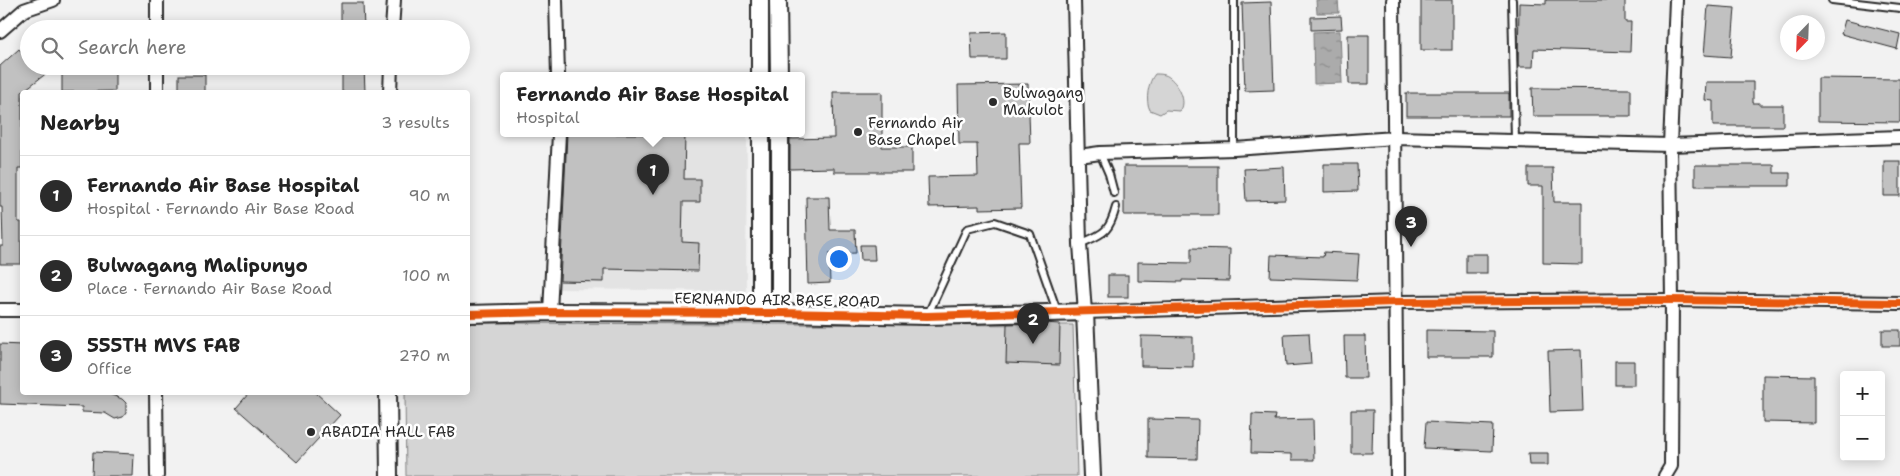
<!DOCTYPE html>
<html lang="en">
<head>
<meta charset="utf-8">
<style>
  :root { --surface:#fff; --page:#f2f2f2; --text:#222; --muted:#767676; --line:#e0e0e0; --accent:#2b2b2b }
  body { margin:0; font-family:"Shantell Sans",sans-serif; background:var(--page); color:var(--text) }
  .controls { position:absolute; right:15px; bottom:15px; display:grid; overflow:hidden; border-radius:5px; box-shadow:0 2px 12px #0003 }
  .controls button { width:45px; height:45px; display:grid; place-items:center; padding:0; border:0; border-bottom:1px solid var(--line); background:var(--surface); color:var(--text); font:25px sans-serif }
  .compass { position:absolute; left:1780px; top:15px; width:45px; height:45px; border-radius:50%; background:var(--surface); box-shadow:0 2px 12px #0003; rotate:203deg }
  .you { position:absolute; left:838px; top:258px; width:18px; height:18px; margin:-12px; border:4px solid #fff; border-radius:50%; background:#1a73e8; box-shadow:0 0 0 8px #1a73e833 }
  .badge { display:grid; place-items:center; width:32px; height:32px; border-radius:50%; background:var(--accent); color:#fff; font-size:16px; font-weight:700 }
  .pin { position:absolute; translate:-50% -41px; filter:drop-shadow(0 1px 2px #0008) }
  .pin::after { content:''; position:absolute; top:26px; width:18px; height:15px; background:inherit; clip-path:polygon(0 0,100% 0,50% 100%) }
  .popup { position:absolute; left:500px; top:72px; width:305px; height:65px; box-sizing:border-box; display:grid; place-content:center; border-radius:5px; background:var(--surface); filter:drop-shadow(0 1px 4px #0005); font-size:16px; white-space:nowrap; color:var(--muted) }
  .popup b { font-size:19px; color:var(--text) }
  .popup::after { content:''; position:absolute; left:50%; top:100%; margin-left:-10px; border:10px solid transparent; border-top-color:var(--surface) }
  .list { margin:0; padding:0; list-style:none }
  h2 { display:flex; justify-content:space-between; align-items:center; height:65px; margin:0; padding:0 20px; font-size:21px }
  h2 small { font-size:16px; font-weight:400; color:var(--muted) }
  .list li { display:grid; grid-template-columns:32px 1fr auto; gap:15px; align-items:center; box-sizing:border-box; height:80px; padding:0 20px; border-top:1px solid var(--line) }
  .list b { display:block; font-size:19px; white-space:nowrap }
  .list p { margin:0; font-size:16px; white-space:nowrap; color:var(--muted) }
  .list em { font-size:16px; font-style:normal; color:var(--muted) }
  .icon { flex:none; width:28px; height:28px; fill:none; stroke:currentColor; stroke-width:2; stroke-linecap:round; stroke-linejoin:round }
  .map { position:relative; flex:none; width:1900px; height:476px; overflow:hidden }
  .search { position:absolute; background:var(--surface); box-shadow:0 2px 12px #0003; left:20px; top:20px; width:450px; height:55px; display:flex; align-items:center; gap:12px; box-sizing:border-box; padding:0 18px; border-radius:28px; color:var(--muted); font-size:19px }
  .panel { position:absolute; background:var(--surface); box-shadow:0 2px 12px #0003; left:20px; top:90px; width:450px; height:305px; border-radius:5px }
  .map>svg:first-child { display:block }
</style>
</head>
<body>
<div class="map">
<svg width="1900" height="476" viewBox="0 0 1900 476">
  <defs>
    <pattern id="water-ripples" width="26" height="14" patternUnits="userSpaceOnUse" patternTransform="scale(1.25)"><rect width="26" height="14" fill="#ababab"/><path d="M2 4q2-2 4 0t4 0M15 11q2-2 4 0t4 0" fill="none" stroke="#8b8b8b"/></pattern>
  </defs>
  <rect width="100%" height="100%" fill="#f2f2f2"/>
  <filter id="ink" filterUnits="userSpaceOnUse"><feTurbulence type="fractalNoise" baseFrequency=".02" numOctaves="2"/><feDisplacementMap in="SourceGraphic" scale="10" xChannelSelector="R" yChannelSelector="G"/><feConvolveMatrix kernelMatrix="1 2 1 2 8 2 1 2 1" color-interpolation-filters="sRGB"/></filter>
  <g filter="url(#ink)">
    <!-- built -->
    <path fill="#e3e3e3" d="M559,134H747L746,291L557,289Z"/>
    <!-- grass -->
    <g fill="#d5d5d5" stroke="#808080">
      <path d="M1155,74C1160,74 1166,74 1170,78C1178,84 1188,102 1180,111L1166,110L1160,114L1150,110C1145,101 1148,82 1155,74Z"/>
      <path d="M468,323L1073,325L1077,476H406L405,393L468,392Z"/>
    </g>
    <!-- water -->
    <g fill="url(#water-ripples)" stroke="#787878">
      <path d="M1316,0H1338L1339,13H1317Z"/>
      <path d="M1340,31L1342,83L1314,84L1313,32Z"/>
    </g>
    <!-- building -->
    <g fill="#c1c1c1" stroke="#2b2b2b">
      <rect x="1421" y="0" width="31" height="50"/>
      <path d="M1546,0H1625V22H1631L1630,52L1534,49L1533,67H1518L1519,3L1546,4Z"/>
      <path d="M1271,2L1274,90L1245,91L1242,3Z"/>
      <path d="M341,3H363L364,29H341Z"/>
      <path d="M1708,6L1735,8L1731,57L1704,55Z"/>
      <path d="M1341,16L1342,29L1311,30V17Z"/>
      <path d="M1845,20L1900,34L1897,49L1841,34Z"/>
      <path d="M1006,32V59H972L971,33Z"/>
      <path d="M1348,35H1369V84H1349Z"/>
      <path d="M19,49L29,61V66H56L22,92V168H18V222H21V264H0V246H3L2,207H0V66Z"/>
      <path d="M62,66H115V91L62,92Z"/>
      <path d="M342,66H364L365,92H342Z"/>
      <rect x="179" y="75" width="26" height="17"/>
      <path d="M1818,78L1900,79V122L1818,121Z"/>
      <path d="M1706,82H1753V103H1759V105H1783V126H1713V101L1705,100Z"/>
      <path d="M1028,84L1030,143H1019L1021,208L979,209V206L929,207L928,177L978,176L977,144H959L958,85Z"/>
      <path d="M1532,88L1631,89V116H1533Z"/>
      <path d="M833,92H882V147H912V172H834V168L790,169V139L834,138Z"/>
      <rect x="1406" y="93" width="103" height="23"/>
      <path d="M567,134H685L684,179H700V202H683L682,242L699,243L698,271L604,269V282L560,281Z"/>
      <rect x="1884" y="161" width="16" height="35"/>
      <path d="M1324,164H1357L1358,191L1324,192Z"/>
      <path d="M1695,165H1774V173H1790V186H1695Z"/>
      <rect x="1124" y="166" width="94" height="49"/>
      <path d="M1284,167L1285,200L1246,201L1244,169Z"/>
      <path d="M1528,168H1553L1554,202H1582V264L1543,263V186H1528Z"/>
      <path d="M806,197H829L830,230H855L856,253L829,254L830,283L808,284Z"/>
      <path d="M860,245H874L875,260H861Z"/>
      <path d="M1191,248L1230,249L1229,281L1182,280V282L1138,281V262L1191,263Z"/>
      <path d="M1324,252L1359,254L1357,280L1270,277L1271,255L1323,257Z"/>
      <rect x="1466" y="254" width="21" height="19"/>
      <rect x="1108" y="275" width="20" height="22"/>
      <path d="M1043,323L1060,324L1059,365L1006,363L1007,324Z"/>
      <path d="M1426,330L1493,331V357H1426Z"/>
      <rect x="1882" y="330" width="18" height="16"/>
      <path d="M1309,333L1311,364L1286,366L1284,334Z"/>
      <path d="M1141,336L1193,337V367L1141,366Z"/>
      <path d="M1344,336H1365L1366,378H1345Z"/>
      <path d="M0,344L22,345V392H104L122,399L126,403V413L123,417L115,419L105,413L82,412V407L0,404Z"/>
      <path d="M1581,350L1583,411L1550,412L1548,351Z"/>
      <rect x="1615" y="361" width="19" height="24"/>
      <path d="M1763,375L1814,376V423L1763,422Z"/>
      <path d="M250,392H315L340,415L297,462L236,408Z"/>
      <path d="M1351,410H1373L1372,453H1351Z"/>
      <path d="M1252,414L1275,415L1274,420L1313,419L1314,460H1292V454L1251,453Z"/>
      <path d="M1148,419L1198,420L1197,459L1148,458Z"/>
      <path d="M1426,422L1493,425L1492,451L1424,448Z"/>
      <path d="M93,452L134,454L133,476H92Z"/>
      <path d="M1528,453H1548V465H1529Z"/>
    </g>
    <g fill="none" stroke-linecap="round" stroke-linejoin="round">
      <!-- service casing -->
      <g stroke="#2b2b2b" stroke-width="10">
        <g id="service">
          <path d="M1234,0V149"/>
          <path d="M1512,0L1515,141"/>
          <path d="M1832,0L1900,8"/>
          <path d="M1100,153L1109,174L1114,193"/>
          <path d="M1080,244C1104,233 1109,233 1116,207"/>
          <path d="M928,314L967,229L995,222L1030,234L1057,311"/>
        </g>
      </g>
      <!-- minor casing -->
      <g stroke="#2b2b2b" stroke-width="16">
        <g id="minor">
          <path d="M556,0L558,76"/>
          <path d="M1074,0L1080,244L1085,312L1397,302L1672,300L1900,303"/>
          <path d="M1393,0L1397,476"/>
          <path d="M157,29V0"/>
          <path d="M392,29L394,0"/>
          <path d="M0,31L24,10L53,0"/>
          <path d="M157,92V66"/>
          <path d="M390,92L391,66"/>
          <path d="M1079,156L1100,153L1234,149L1395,138L1670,145L1900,137"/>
          <path d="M0,310H22"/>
          <path d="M550,312L559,134"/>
          <path d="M156,392L157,476"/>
          <path d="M1665,476L1671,466L1672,300L1670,145L1676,0"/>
        </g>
      </g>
      <!-- tertiary casing -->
      <g stroke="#2b2b2b" stroke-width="20">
        <g id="tertiary">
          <path d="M760,0V76"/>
          <path d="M778,0L779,76"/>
          <path d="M761,134V313"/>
          <path d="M780,134V313"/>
          <path d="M468,314L550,312L780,313L927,316L1085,312L1092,476"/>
          <path d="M388,392L389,476"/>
        </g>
      </g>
      <!-- service -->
      <use href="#service" stroke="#fff" stroke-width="6"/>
      <!-- minor -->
      <use href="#minor" stroke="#fff" stroke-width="12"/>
      <!-- tertiary -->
      <use href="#tertiary" stroke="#fff" stroke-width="16"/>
      <!-- cycleway casing -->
      <g stroke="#fff" stroke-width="11">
        <path id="cycleway" d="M468,314L550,312L780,313L927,316L1397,302L1672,300L1900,303"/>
      </g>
      <!-- cycleway -->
      <use href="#cycleway" stroke="#e8590c" stroke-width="8"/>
    </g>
  </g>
  <!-- markers -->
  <g fill="#2b2b2b" stroke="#fff" stroke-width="2">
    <circle cx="993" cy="102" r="5"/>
    <circle cx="858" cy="132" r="5"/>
    <circle cx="311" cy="432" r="5"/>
  </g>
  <g text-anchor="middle" stroke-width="5" stroke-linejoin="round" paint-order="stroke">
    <!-- poi labels -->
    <g font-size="15" fill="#2b2b2b" stroke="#fff" text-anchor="start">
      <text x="1003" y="98">Bulwagang<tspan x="1003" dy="17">Makulot</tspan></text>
      <text x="868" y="128">Fernando Air<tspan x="868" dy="17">Base Chapel</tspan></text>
      <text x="321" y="437">ABADIA HALL FAB</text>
    </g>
    <!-- street labels -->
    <g font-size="15" fill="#2b2b2b" stroke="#fff">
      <text transform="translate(777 300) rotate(1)" y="5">FERNANDO AIR BASE ROAD</text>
    </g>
  </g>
</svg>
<div class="controls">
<button>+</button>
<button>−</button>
</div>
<svg class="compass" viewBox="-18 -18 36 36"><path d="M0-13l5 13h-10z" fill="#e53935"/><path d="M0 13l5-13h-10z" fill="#767676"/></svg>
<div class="you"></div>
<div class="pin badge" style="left:653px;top:195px">1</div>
<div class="popup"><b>Fernando Air Base Hospital</b>Hospital</div>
<div class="pin badge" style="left:1033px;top:344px">2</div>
<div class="pin badge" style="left:1411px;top:247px">3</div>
<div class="search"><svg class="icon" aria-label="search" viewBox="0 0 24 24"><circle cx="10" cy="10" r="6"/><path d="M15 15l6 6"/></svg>Search here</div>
<section class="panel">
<h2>Nearby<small>3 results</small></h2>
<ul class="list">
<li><span class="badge">1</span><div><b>Fernando Air Base Hospital</b><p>Hospital · Fernando Air Base Road</p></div><em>90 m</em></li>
<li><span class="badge">2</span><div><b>Bulwagang Malipunyo</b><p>Place · Fernando Air Base Road</p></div><em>100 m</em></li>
<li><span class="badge">3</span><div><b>555TH MVS FAB</b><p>Office</p></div><em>270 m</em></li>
</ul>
</section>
</div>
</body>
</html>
